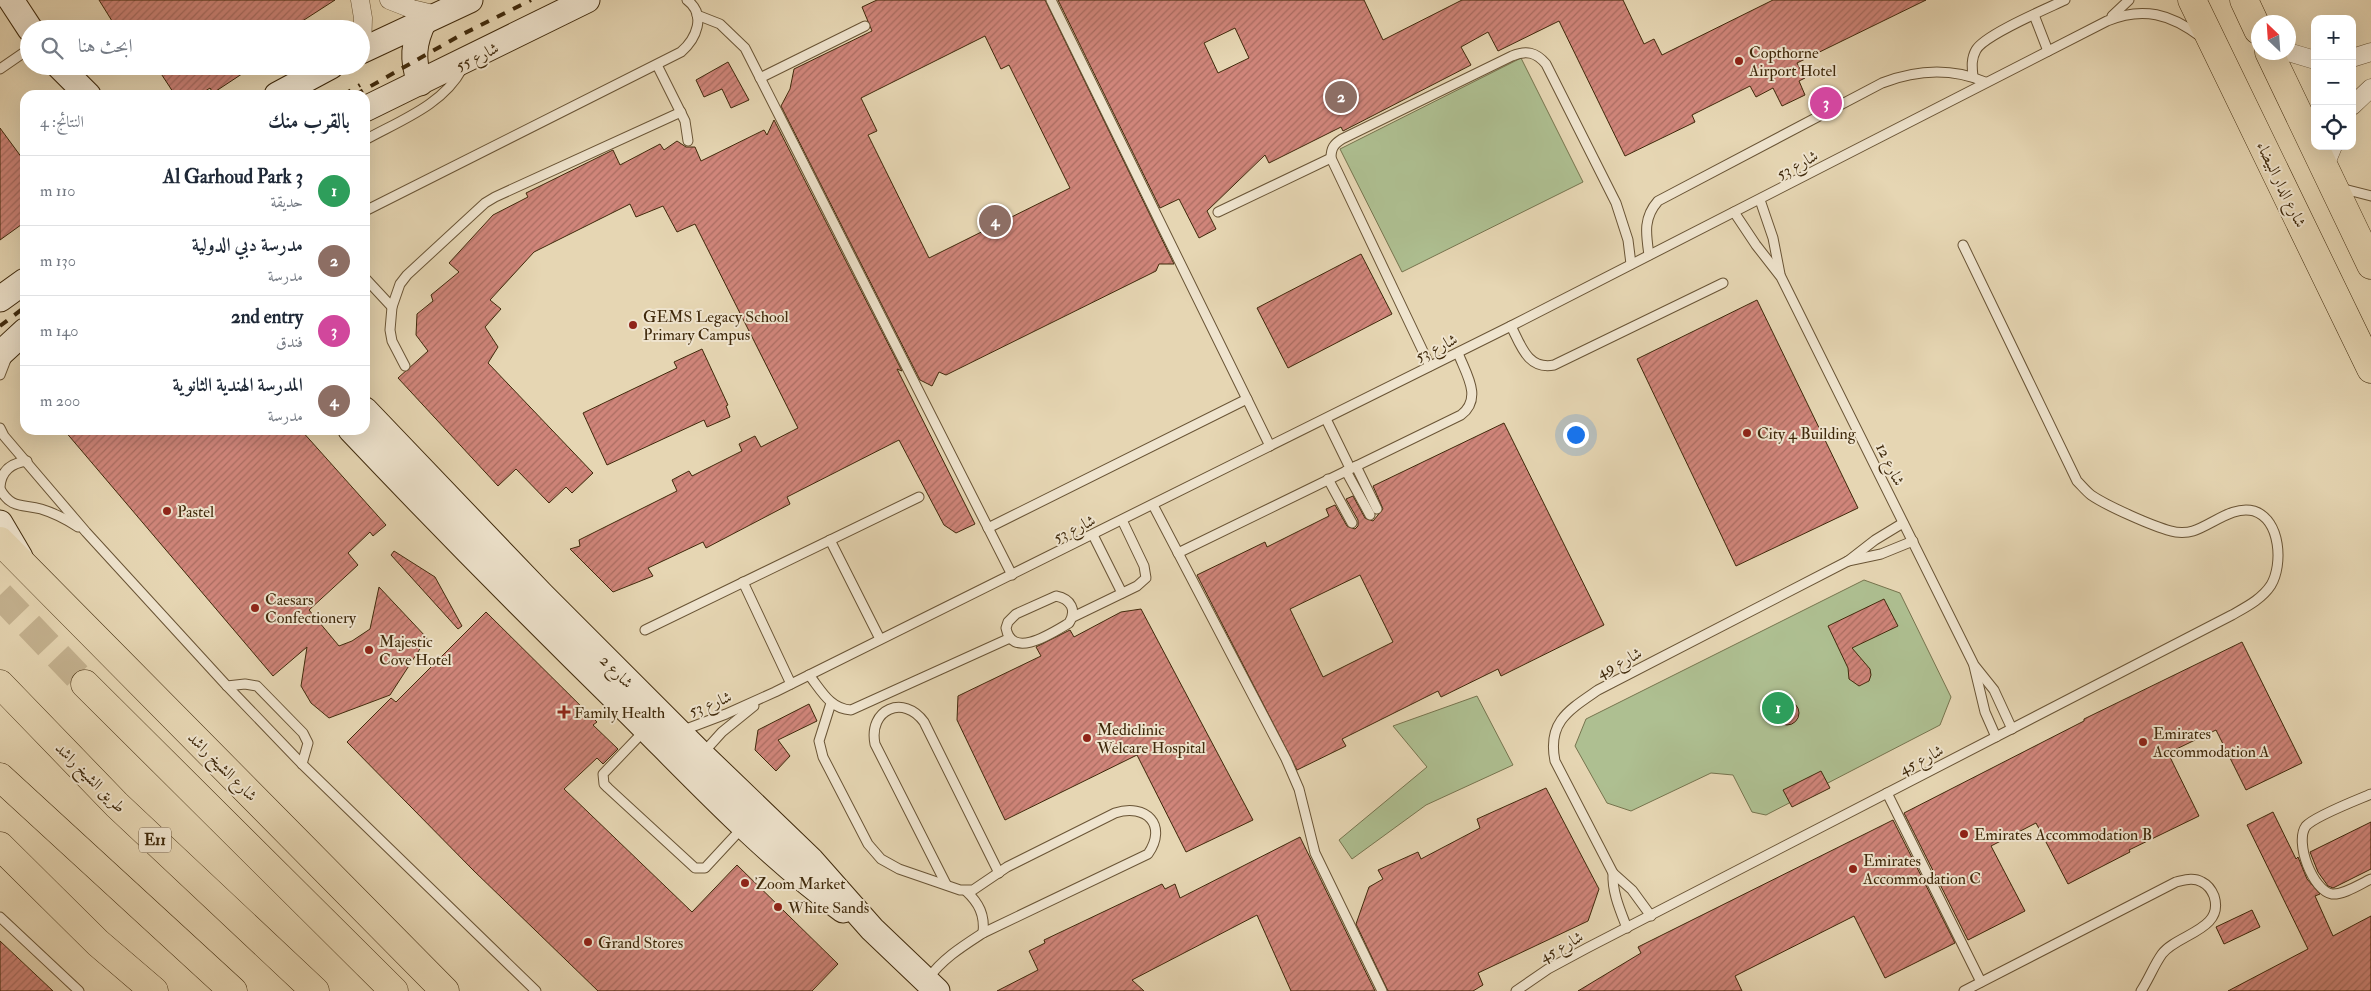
<!DOCTYPE html>
<html lang="ar">
<head>
<meta charset="utf-8">
<style>
  :root { --surface:#fff; --page:#f2f2f3; --text:#1f2937; --muted:#747a83; --line:#e0e1e3; --accent:#0f766e }
  body { margin:0; font-family:"IM FELL Double Pica",Amiri,serif; background:var(--page); color:var(--text); direction:rtl }
  .controls { position:absolute; right:15px; top:15px; display:grid; overflow:hidden; border-radius:10px; box-shadow:0 5px 20px #0002 }
  .controls button { width:45px; height:45px; display:grid; place-items:center; padding:0; border:0; border-bottom:1px solid var(--line); background:var(--surface); color:var(--text); font:25px sans-serif }
  .compass { position:absolute; left:2251px; top:15px; width:45px; height:45px; border-radius:50%; background:var(--surface); box-shadow:0 5px 20px #0002; rotate:335deg }
  .you { position:absolute; left:1575px; top:434px; width:18px; height:18px; margin:-12px; border:4px solid #fff; border-radius:50%; background:#1a73e8; box-shadow:0 0 0 8px #1a73e833 }
  .badge { display:grid; place-items:center; width:32px; height:32px; border-radius:50%; background:var(--accent); color:#fff; font-size:16px; font-weight:700 }
  .pin { position:absolute; translate:-50% -50%; border:2px solid #fff; box-shadow:0 1px 5px #0006 }
  .list { margin:0; padding:0; list-style:none }
  h2 { display:flex; justify-content:space-between; align-items:center; height:65px; margin:0; padding:0 20px; font-size:21px }
  h2 small { font-size:16px; font-weight:400; color:var(--muted) }
  .list li { display:grid; grid-template-columns:32px 1fr auto; gap:15px; align-items:center; box-sizing:border-box; height:70px; padding:0 20px; border-top:1px solid var(--line) }
  .list b { display:block; font-size:19px; white-space:nowrap }
  .list p { margin:0; font-size:16px; white-space:nowrap; color:var(--muted) }
  .list em { font-size:16px; font-style:normal; color:var(--muted) }
  .icon { flex:none; width:28px; height:28px; fill:none; stroke:currentColor; stroke-width:2; stroke-linecap:round; stroke-linejoin:round }
  .map { position:relative; flex:none; width:2371px; height:991px; overflow:hidden; direction:ltr }
  .search { position:absolute; background:var(--surface); box-shadow:0 5px 20px #0002; left:20px; top:20px; width:350px; height:55px; display:flex; align-items:center; gap:12px; box-sizing:border-box; padding:0 18px; border-radius:28px; color:var(--muted); font-size:19px }
  .panel { position:absolute; background:var(--surface); box-shadow:0 5px 20px #0002; left:20px; top:90px; width:350px; height:345px; border-radius:15px; direction:rtl }
  .map>svg:first-child { display:block }
</style>
</head>
<body>
<div class="map">
<svg width="2371" height="991" viewBox="0 0 2371 991">
  <defs>
    <pattern id="building-hatch" width="6" height="6" patternUnits="userSpaceOnUse" patternTransform="scale(1.25)"><rect width="6" height="6" fill="#d0857a"/><path d="M-1 1l2-2M0 6l6-6M5 7l2-2" fill="none" stroke="#aa6d62"/></pattern>
  </defs>
  <rect width="100%" height="100%" fill="#e6d6b3"/>
  <filter id="stains"><feTurbulence type="fractalNoise" baseFrequency=".004" numOctaves="4"/><feColorMatrix values="0 0 0 0 .2 0 0 0 0 .09 0 0 0 0 .02 0 0 0 .5 -.17"/></filter>
  <radialGradient id="worn" r=".72"><stop offset=".6" stop-color="#630" stop-opacity="0"/><stop offset="1" stop-color="#630" stop-opacity=".3"/></radialGradient>
  <!-- park -->
  <g fill="#aebf91" stroke="#76744e">
    <path d="M1521,58L1583,182L1402,272L1340,149Z"/>
    <path d="M1864,580L1900,593L1951,697L1940,725L1766,815L1752,812L1733,775L1711,773L1631,811L1607,803L1575,746L1586,719Z"/>
    <path d="M1477,696L1513,765L1426,805L1352,859L1339,840L1427,767L1393,726Z"/>
  </g>
  <!-- building -->
  <g fill="url(#building-hatch)" stroke="#3f290b" fill-rule="evenodd">
    <path d="M99,0H335L290,29H117Z"/>
    <path d="M877,0H1045L1174,264H1159L1156,271L946,375L939,372L932,386L920,380L781,106L790,89L794,69L872,31L862,7ZM985,36L1001,69L1009,65L1070,188L929,258L868,135L877,131L861,98Z"/>
    <path d="M1058,0H1364L1383,40L1462,0H1623L1644,44L1654,39L1662,55L1773,0H1926L1797,63L1805,78L1799,81L1805,95L1782,106L1773,88L1756,97L1750,86L1692,115L1695,122L1625,156L1559,21L1498,51L1488,32L1461,47L1471,65L1343,131L1341,127L1269,163L1265,155L1207,211L1216,229L1199,238L1179,199L1160,208ZM1235,28L1249,58L1218,73L1204,43Z"/>
    <path d="M728,62L749,100L731,108L722,89L704,97L696,80Z"/>
    <path d="M156,66H254L213,93L210,88L199,95H175Z"/>
    <path d="M774,120L902,371L897,369L975,524L956,533L944,525L899,440L787,497L790,504L706,548L703,542L648,568L653,576L613,592L570,549L580,546L579,540L677,491L672,480L689,471L692,476L742,451L739,444L755,436L761,447L798,428L695,224L677,232L663,206L636,217L630,204L534,252L490,300L501,309L485,327L498,347L488,363L593,473L572,493L566,487L549,503L516,469L498,486L398,378L428,351L416,335L417,314L433,301L431,295L459,272L449,263L493,215L528,197L526,193L613,150L620,165L660,144L664,150L677,141L686,147H695L701,161L764,130L767,135Z"/>
    <path d="M0,128L25,162V222L0,240Z"/>
    <path d="M1361,254L1392,314L1288,368L1257,308Z"/>
    <path d="M1757,300L1858,508L1736,566L1637,359Z"/>
    <path d="M702,349L728,405L726,406L730,417L707,427L704,420L607,465L583,413L677,368L674,362Z"/>
    <path d="M1504,423L1604,625L1501,676L1498,669L1441,697L1438,691L1342,739L1346,746L1297,770L1197,575L1265,542L1267,547L1329,516L1326,509L1335,505L1347,526L1355,529L1358,526V520L1346,499L1353,496L1365,518L1373,521L1383,509L1373,486ZM1360,575L1393,642L1323,677L1290,609Z"/>
    <path d="M64,430H301L386,525L373,536L370,532L348,553L358,565L309,610L339,646L352,641L370,629L379,587L427,638L390,695L329,718L311,703L301,686L307,647L273,676Z"/>
    <path d="M394,551L435,577L462,626L458,629L391,555Z"/>
    <path d="M1884,599L1898,626L1852,648L1870,669L1871,675L1869,681L1859,686L1849,679L1848,668L1828,626Z"/>
    <path d="M1141,609L1253,820L1186,852L1137,755L1005,820L957,720L958,696L1041,656L1036,647L1070,630L1074,637L1121,612Z"/>
    <path d="M486,612L597,722L593,725L618,749L603,764L597,758L564,789L692,912L737,865L838,964L812,991H598L474,871L347,742L391,698L396,702Z"/>
    <path d="M2242,642L2302,763L2246,790L2216,730L2168,753L2199,816L2129,850L2130,852L2068,884L2036,823L1991,846L2025,911L1968,940L1904,813L2084,721V719Z"/>
    <circle cx="1787" cy="713" r="12"/>
    <path d="M809,704L817,721L778,740L790,756L776,771L755,750L758,730Z"/>
    <path d="M1821,771L1830,788L1792,807L1783,790Z"/>
    <path d="M1546,788L1599,889L1588,921L1478,973L1483,985L1473,991H1388L1356,924L1369,887L1383,879L1378,870L1418,852L1421,859L1480,828L1477,819Z"/>
    <path d="M2273,812L2296,859L2298,857L2307,879L2320,894L2315,896L2333,936L2371,916V991H2228L2308,949L2247,825Z"/>
    <path d="M1893,820L1955,943L1885,978L1854,916L1735,976L1742,991H1578L1641,953L1638,947Z"/>
    <path d="M2371,822V869L2333,888L2328,886L2318,872L2310,852Z"/>
    <path d="M1300,837L1375,991H1291L1257,915L1132,980L1144,991H997L1038,970L1029,951L1045,943L1044,940L1162,884L1165,889L1175,884L1180,898Z"/>
    <path d="M2252,910L2260,927L2224,944L2216,927Z"/>
    <path d="M0,941L53,991H0Z"/>
  </g>
  <g fill="none" stroke-linecap="round" stroke-linejoin="round">
    <!-- primary-tunnel -->
    <path stroke="#c5b391" stroke-width="28" stroke-dasharray="28 14" stroke-linecap="butt" d="M0,595L85,684"/>
    <!-- lane casing -->
    <g stroke="#695435" stroke-width="11">
      <g id="lane">
        <path d="M1051,0L1270,446"/>
        <path d="M697,15L720,24L745,48L1012,575"/>
        <path d="M2034,15L2048,51"/>
        <path d="M2112,16L2129,0"/>
        <path d="M657,65L685,121L688,141"/>
        <path d="M0,69L29,49"/>
        <path d="M1973,77C1972,67 1971,59 1976,50C1984,35 2046,9 2065,0"/>
        <path d="M760,78L865,26"/>
        <path d="M365,140C399,121 443,105 462,69"/>
        <path d="M2340,188L2371,196"/>
        <path d="M1760,200L1773,238L1780,274"/>
        <path d="M365,211L681,52C696,39 707,15 687,0"/>
        <path d="M1218,212L1331,158"/>
        <path d="M1734,212L1756,245L1781,277L1974,665L1994,690L2012,729"/>
        <path d="M1649,255C1646,234 1643,218 1658,201L1882,83C1916,70 1950,67 1985,82"/>
        <path d="M365,278L392,307"/>
        <path d="M1511,326C1521,346 1528,370 1554,365L1723,283"/>
        <path d="M405,366L392,341L390,330L392,307L400,284L407,275L485,203L495,197L681,112"/>
        <path d="M1430,366L1331,158C1331,148 1334,144 1342,139L1512,56C1526,50 1536,52 1546,64L1616,203L1628,240L1631,264"/>
        <path d="M0,375L7,357"/>
        <path d="M1326,419L1350,468"/>
        <path d="M0,428L4,436L86,532L227,686L302,764L536,991"/>
        <path d="M1356,466L1377,509"/>
        <path d="M1346,471L1370,515"/>
        <path d="M1328,479L1352,523"/>
        <path d="M0,487C1,471 11,463 27,461"/>
        <path d="M0,489C11,509 22,504 41,509C54,513 66,519 78,527"/>
        <path d="M1153,505L1286,759L1299,789L1315,853L1382,991"/>
        <path d="M988,528L1247,399"/>
        <path d="M1093,535L1122,593"/>
        <path d="M830,540L880,639"/>
        <path d="M1178,553L1461,415C1483,398 1466,374 1458,353"/>
        <path d="M1848,561L1881,554L1913,541"/>
        <path d="M743,582L791,684"/>
        <path d="M1056,596C1071,599 1077,610 1069,623C1052,633 1012,660 1006,628L1008,622L1016,614Z"/>
        <path d="M1073,617L1137,586L1146,578L1144,566L1122,520"/>
        <path d="M645,630L919,497"/>
        <path d="M1974,666L1985,712L1996,737"/>
        <path d="M809,675C821,690 830,709 851,710L1010,638"/>
        <path d="M227,686L245,684L257,686L303,733L308,743L302,764"/>
        <path d="M831,703L819,741L823,757L868,844L881,859L899,869L960,890H973L1007,867L1115,813C1146,803 1168,825 1148,854L983,933C963,946 942,959 928,979"/>
        <path d="M646,729L603,774L604,784L608,788L695,868H705L743,827"/>
        <path d="M681,731L726,714L775,692L1511,326L2107,21C2143,6 2171,14 2201,37"/>
        <path d="M703,753L722,732L754,706"/>
        <path d="M1887,793L1981,982"/>
        <path d="M2371,794C2357,800 2315,816 2306,826C2294,842 2313,891 2332,894C2344,895 2360,884 2371,879"/>
        <path d="M1613,873C1612,892 1620,910 1627,928"/>
        <path d="M946,884L875,744C868,709 904,694 924,722L999,873"/>
        <path d="M966,891C979,903 985,915 983,933"/>
        <path d="M1651,916L1632,890L1613,873L1555,761C1547,722 1569,710 1598,690L1848,561L1875,540L1903,523"/>
        <path d="M0,917L79,991"/>
        <path d="M1516,991L1548,969L1587,948L2232,615C2246,607 2262,599 2271,585C2283,565 2281,520 2254,511C2233,505 2212,525 2193,531C2187,533 2177,533 2171,531C2152,526 2107,506 2091,495C2086,491 2082,486 2077,481L1963,245"/>
        <path d="M1964,991L2176,882C2185,880 2193,877 2202,882C2208,885 2212,891 2214,896C2225,930 2177,934 2162,954C2154,965 2149,979 2141,991"/>
      </g>
    </g>
    <!-- street casing -->
    <g stroke="#695435" stroke-width="19">
      <g id="street">
        <path d="M360,0L363,18L362,51"/>
        <path d="M389,0L412,9L437,15"/>
        <path d="M2288,52L2315,60"/>
        <path d="M2352,58L2371,52"/>
        <path d="M2352,106L2371,88"/>
        <path d="M2324,168L2333,146"/>
      </g>
    </g>
    <!-- secondary casing -->
    <g stroke="#3f290b" stroke-width="27">
      <g id="secondary">
        <path d="M11,0L30,29"/>
        <path d="M361,51L470,0"/>
        <path d="M59,66L88,95"/>
        <path d="M420,83C412,60 413,43 424,21"/>
        <path d="M277,95L331,66"/>
        <path d="M365,109L587,0"/>
        <path d="M0,299L25,281"/>
        <path d="M0,354L25,331"/>
        <path d="M365,410L542,595L702,755L811,860L872,929L937,991"/>
        <path d="M351,430C442,526 535,620 630,713C698,781 765,853 843,910"/>
        <path d="M0,523L20,557"/>
      </g>
    </g>
    <!-- primary casing -->
    <g stroke="#3f290b" stroke-width="29">
      <g id="primary">
        <path d="M2192,0L2371,369"/>
        <path d="M2244,0L2258,30"/>
        <path d="M2269,52L2371,265"/>
        <path d="M0,541L445,991"/>
        <path d="M85,684L394,991"/>
      </g>
    </g>
    <!-- highway casing -->
    <g stroke="#3f290b" stroke-width="29">
      <g id="highway">
        <path d="M0,684L117,805L315,991"/>
        <path d="M0,777L233,991"/>
        <path d="M0,846L98,943L154,991"/>
      </g>
    </g>
    <!-- lane -->
    <use href="#lane" stroke="#efe4ce" stroke-width="9"/>
    <!-- street -->
    <use href="#street" stroke="#efe4ce" stroke-width="18"/>
    <!-- secondary -->
    <use href="#secondary" stroke="#efe4ce" stroke-width="25"/>
    <!-- primary -->
    <use href="#primary" stroke="#e6d6b3" stroke-width="28"/>
    <!-- highway -->
    <use href="#highway" stroke="#e6d6b3" stroke-width="28"/>
    <!-- rail -->
    <g stroke="#3f290b" stroke-width="4" stroke-dasharray="9 9" stroke-linecap="butt">
      <path d="M343,95L360,85"/>
      <path d="M355,95L459,36L531,0"/>
      <path d="M0,326L25,307"/>
    </g>
  </g>
  <!-- markers -->
  <g fill="#8f2418" stroke="#efe4ce" stroke-width="2">
    <circle cx="1739" cy="61" r="5"/>
    <circle cx="633" cy="325" r="5"/>
    <circle cx="1747" cy="433" r="5"/>
    <circle cx="167" cy="511" r="5"/>
    <circle cx="255" cy="608" r="5"/>
    <circle cx="369" cy="650" r="5"/>
    <path d="M561.5 704.5h5v5h5v5h-5v5h-5v-5h-5v-5h5z"/>
    <circle cx="1087" cy="738" r="5"/>
    <circle cx="2143" cy="742" r="5"/>
    <circle cx="1964" cy="834" r="5"/>
    <circle cx="1853" cy="869" r="5"/>
    <circle cx="745" cy="883" r="5"/>
    <circle cx="778" cy="907" r="5"/>
    <circle cx="588" cy="942" r="5"/>
  </g>
  <g text-anchor="middle" stroke-width="4" stroke-linejoin="round" paint-order="stroke">
    <!-- shield labels -->
    <rect fill="#efe4ce" stroke="#746146" stroke-width="1" x="139" y="827.5" width="32" height="25" rx="4"/>
    <g font-size="15" font-weight="bold" fill="#3f290b">
      <text x="155" y="845">E11</text>
    </g>
    <!-- poi labels -->
    <g font-size="16" fill="#3f290b" stroke="#efe4ce" text-anchor="start">
      <text x="1749" y="58">Copthorne<tspan x="1749" dy="18">Airport Hotel</tspan></text>
      <text x="643" y="322">GEMS Legacy School<tspan x="643" dy="18">Primary Campus</tspan></text>
      <text x="1757" y="439">City 4 Building</text>
      <text x="177" y="517">Pastel</text>
      <text x="265" y="605">Caesars<tspan x="265" dy="18">Confectionery</tspan></text>
      <text x="379" y="647">Majestic<tspan x="379" dy="18">Cove Hotel</tspan></text>
      <text x="574" y="718">Family Health</text>
      <text x="1097" y="735">Mediclinic<tspan x="1097" dy="18">Welcare Hospital</tspan></text>
      <text x="2153" y="739">Emirates<tspan x="2153" dy="18">Accommodation A</tspan></text>
      <text x="1974" y="840">Emirates Accommodation B</text>
      <text x="1863" y="866">Emirates<tspan x="1863" dy="18">Accommodation C</tspan></text>
      <text x="755" y="889">Zoom Market</text>
      <text x="788" y="913">White Sands</text>
      <text x="598" y="948">Grand Stores</text>
    </g>
    <!-- street labels -->
    <g font-size="16" fill="#3f290b" stroke="#efe4ce">
      <text transform="translate(477 56) rotate(-26)" y="6">شارع 55</text>
      <text transform="translate(1797 164) rotate(-28)" y="6">شارع 53</text>
      <text transform="translate(2282 184) rotate(64)" y="6">شارع الدار البيضاء</text>
      <text transform="translate(1436 347) rotate(-26)" y="6">شارع 53</text>
      <text transform="translate(1891 464) rotate(64)" y="6">شارع 12</text>
      <text transform="translate(1074 528) rotate(-26)" y="6">شارع 53</text>
      <text transform="translate(1619 662) rotate(-27)" y="6">شارع 49</text>
      <text transform="translate(617 671) rotate(45)" y="6">شارع 2</text>
      <text transform="translate(710 703) rotate(-21)" y="6">شارع 53</text>
      <text transform="translate(1921 759) rotate(-27)" y="6">شارع 45</text>
      <text transform="translate(223 766) rotate(45)" y="6">شارع الشيخ راشد</text>
      <text transform="translate(91 777) rotate(45)" y="6">طريق الشيخ راشد</text>
      <text transform="translate(1561 946) rotate(-29)" y="6">شارع 45</text>
    </g>
  </g>
  <rect width="100%" height="100%" filter="url(#stains)"/>
  <rect width="100%" height="100%" fill="url(#worn)"/>
</svg>
<div class="controls">
<button>+</button>
<button>−</button>
<button><svg class="icon" aria-label="locate" viewBox="0 0 24 24"><circle cx="12" cy="12" r="6"/><path d="M12 2v4M12 18v4M2 12h4M18 12h4"/></svg></button>
</div>
<svg class="compass" viewBox="-18 -18 36 36"><path d="M0-13l5 13h-10z" fill="#e53935"/><path d="M0 13l5-13h-10z" fill="#747a83"/></svg>
<div class="you"></div>
<div class="pin badge" style="left:1778px;top:708px;background:#2e9e5b">1</div>
<div class="pin badge" style="left:1341px;top:97px;background:#8d6e63">2</div>
<div class="pin badge" style="left:1826px;top:103px;background:#d1479c">3</div>
<div class="pin badge" style="left:995px;top:221px;background:#8d6e63">4</div>
<div class="search"><svg class="icon" aria-label="search" viewBox="0 0 24 24"><circle cx="10" cy="10" r="6"/><path d="M15 15l6 6"/></svg>ابحث هنا</div>
<section class="panel">
<h2>بالقرب منك<small>النتائج: 4</small></h2>
<ul class="list">
<li><span class="badge" style="background:#2e9e5b">1</span><div><b>Al Garhoud Park 3</b><p>حديقة</p></div><em>110 m</em></li>
<li><span class="badge" style="background:#8d6e63">2</span><div><b>مدرسة دبي الدولية</b><p>مدرسة</p></div><em>130 m</em></li>
<li><span class="badge" style="background:#d1479c">3</span><div><b>2nd entry</b><p>فندق</p></div><em>140 m</em></li>
<li><span class="badge" style="background:#8d6e63">4</span><div><b>المدرسة الهندية الثانوية</b><p>مدرسة</p></div><em>200 m</em></li>
</ul>
</section>
</div>
</body>
</html>
